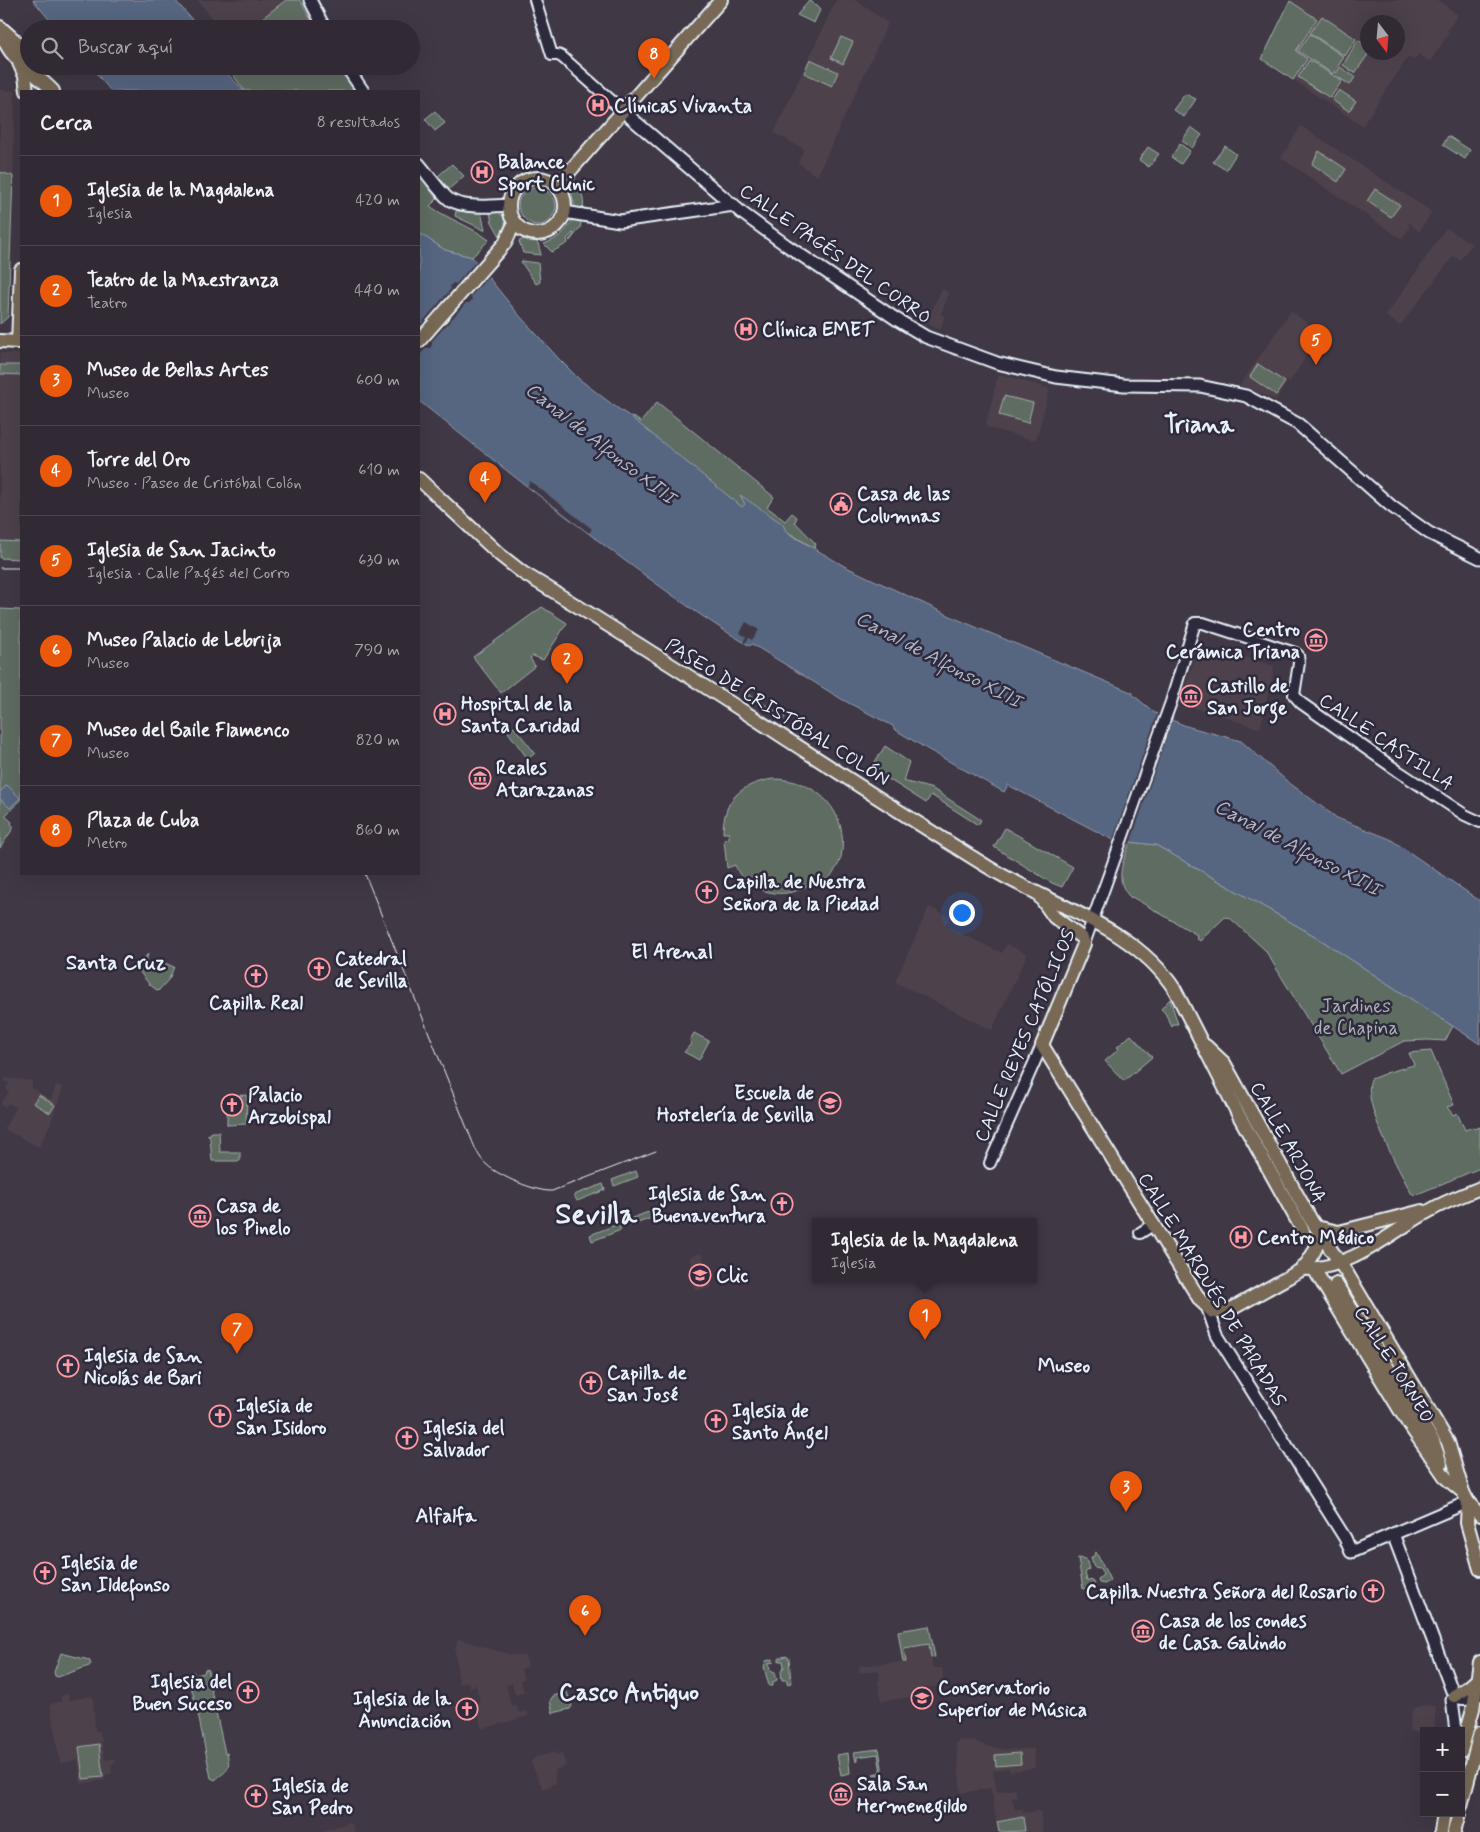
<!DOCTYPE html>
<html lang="es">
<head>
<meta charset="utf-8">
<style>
  :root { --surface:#312a34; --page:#39323c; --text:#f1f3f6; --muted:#a8a7ac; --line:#4c464f; --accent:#ea580c }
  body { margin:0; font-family:Mynerve,sans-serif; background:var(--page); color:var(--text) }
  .controls { position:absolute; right:15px; bottom:15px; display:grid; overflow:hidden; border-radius:0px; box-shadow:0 5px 20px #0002 }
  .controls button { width:45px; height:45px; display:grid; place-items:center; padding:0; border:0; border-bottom:1px solid var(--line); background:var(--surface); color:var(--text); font:25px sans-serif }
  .compass { position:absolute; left:1360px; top:15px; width:45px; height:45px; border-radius:50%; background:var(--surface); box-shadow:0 5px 20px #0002; rotate:164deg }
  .you { position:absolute; left:961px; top:912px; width:18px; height:18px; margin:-12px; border:4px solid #fff; border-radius:50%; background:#1a73e8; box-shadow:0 0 0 8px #1a73e833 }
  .badge { display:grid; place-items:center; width:32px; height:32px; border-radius:50%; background:var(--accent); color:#fff; font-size:16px; font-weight:700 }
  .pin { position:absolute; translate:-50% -41px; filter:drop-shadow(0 1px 2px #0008) }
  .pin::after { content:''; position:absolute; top:26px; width:18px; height:15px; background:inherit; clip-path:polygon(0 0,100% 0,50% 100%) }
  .popup { position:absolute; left:812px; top:1218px; width:225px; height:65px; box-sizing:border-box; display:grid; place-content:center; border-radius:0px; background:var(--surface); filter:drop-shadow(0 1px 4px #0005); font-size:16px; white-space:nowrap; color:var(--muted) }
  .popup b { font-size:19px; color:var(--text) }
  .popup::after { content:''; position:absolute; left:50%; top:100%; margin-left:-10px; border:10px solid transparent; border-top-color:var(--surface) }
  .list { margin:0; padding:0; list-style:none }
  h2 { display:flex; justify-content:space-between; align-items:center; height:65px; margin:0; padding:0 20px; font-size:21px }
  h2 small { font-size:16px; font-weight:400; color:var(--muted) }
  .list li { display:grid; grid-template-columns:32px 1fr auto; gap:15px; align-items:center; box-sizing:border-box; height:90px; padding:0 20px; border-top:1px solid var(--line) }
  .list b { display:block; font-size:19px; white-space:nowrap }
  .list p { margin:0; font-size:16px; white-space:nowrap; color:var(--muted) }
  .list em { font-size:16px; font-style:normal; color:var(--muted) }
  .icon { flex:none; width:28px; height:28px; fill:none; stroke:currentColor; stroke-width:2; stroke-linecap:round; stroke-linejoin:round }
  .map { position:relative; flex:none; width:1480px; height:1832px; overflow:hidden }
  .search { position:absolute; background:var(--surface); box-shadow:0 5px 20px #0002; left:20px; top:20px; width:400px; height:55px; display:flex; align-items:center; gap:12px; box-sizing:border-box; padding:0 18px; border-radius:28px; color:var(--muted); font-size:19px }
  .panel { position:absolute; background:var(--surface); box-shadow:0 5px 20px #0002; left:20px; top:90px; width:400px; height:785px; border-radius:0px }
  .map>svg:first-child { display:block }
</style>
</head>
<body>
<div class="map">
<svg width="1480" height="1832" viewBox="0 0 1480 1832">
  <rect width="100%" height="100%" fill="#413845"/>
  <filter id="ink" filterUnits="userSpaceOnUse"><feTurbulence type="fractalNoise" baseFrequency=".02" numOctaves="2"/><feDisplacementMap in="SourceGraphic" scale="10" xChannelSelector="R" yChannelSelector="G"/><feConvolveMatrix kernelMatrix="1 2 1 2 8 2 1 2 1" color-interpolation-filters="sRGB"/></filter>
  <g filter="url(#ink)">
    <!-- built -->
    <g fill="#4e424b" fill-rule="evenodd">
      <path d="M197,0H286L248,29H222Z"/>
      <path d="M836,0H855L888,23L817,176L798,163L804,149L774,133Z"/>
      <path d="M1290,0H1437L1458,15L1447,30L1449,32L1430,62L1418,54L1414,60L1408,57L1362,126L1262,59ZM1368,22H1398V52H1368Z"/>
      <path d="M0,90L15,91L13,176L0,172Z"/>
      <path d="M1301,126L1432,212L1419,232L1409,222L1408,225L1410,227L1402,239L1281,158Z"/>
      <path d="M1446,228L1472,244L1460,260L1453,256L1400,326L1386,316Z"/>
      <path d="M942,289L949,293L941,314L945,316L940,330L926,323Z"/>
      <path d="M1291,311L1322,334L1304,358V360L1289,383L1287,382L1276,400L1240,385Z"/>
      <path d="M0,353L21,354V560H0Z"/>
      <path d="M1003,375L1048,388L1049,392L1037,437L1035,439L1032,440L987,427L986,424L997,379L999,376Z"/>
      <path d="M1199,648L1219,654L1221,649L1273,666L1274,668L1260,729L1213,713L1180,704V700L1183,699L1185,688L1194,661L1193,659L1196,652H1198Z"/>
      <path d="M929,907L950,917L945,926L1002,953L1007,944L1027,954L992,1030L895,982Z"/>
      <path d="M6,1078L32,1081V1088L51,1100L56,1085L63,1087L50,1125L39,1147L4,1129L16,1107L8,1103L5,1107L0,1104L9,1092L6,1089L10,1083L4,1081Z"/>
      <path d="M701,1253L712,1287L695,1291L692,1281L690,1257Z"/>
      <path d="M929,1626L935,1657L932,1658V1668H942L944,1686L919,1688L920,1696L881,1701L878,1681L880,1680L879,1670L860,1673L859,1666L902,1662L898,1631Z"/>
      <path d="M458,1639L508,1654L525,1656L528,1667L521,1669L524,1679L520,1680L524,1692L515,1695L512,1683L506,1685L512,1707L517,1706L519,1713L527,1711L528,1716L482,1729L475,1703L480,1701L476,1685L470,1687L468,1682L459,1684L455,1650Z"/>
      <path d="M68,1693L69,1700L93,1696L95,1731H100L105,1760L115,1759V1763L111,1764L112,1773L105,1776V1780L81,1784L78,1760L60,1763L50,1704L61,1702V1696Z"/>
      <path d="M1423,1705L1436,1706L1434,1731H1424V1733L1412,1732L1409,1730L1412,1709Z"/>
      <path d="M959,1740L974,1741L986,1746L1005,1750L1034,1749L1035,1768L1010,1772L1009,1768L993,1771L997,1792L1015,1789L1017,1796L1012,1798L1015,1810L1022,1809L1023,1813L1040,1811L1043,1832H998L991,1788L961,1793L956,1743Z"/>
      <path d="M555,1752L556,1755L562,1753L566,1766L555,1770L556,1774L554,1775L556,1783L543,1789L530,1761L534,1760L533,1758Z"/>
      <path d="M351,1822L355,1832H322V1831Z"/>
    </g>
    <!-- green -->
    <g fill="#5e6c62" stroke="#a3aead">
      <path d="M286,0H300L316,29H248Z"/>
      <path d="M810,0L820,10L814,23L797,15Z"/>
      <path d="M1290,1L1317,19L1296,51L1307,59L1293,80L1262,59Z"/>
      <path d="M1322,16L1356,39L1345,56L1310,33Z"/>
      <path d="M1310,34L1344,57L1333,74L1298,51Z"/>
      <path d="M841,37L853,42L843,64L831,58Z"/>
      <path d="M1358,40L1367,46L1368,52L1369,53L1355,73L1343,65Z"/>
      <path d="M810,59L838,72L832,86L804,73Z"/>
      <path d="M1309,60L1342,81L1330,98L1298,77Z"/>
      <path d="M226,66H339L356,91H245Z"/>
      <path d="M1340,67L1355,77L1350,85L1335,75Z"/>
      <path d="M1339,90L1356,101L1349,111L1332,100Z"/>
      <path d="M1185,94L1196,99L1184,117L1173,110Z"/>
      <path d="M435,111L445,123L435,131L425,119Z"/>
      <path d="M1191,127L1202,135L1192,148L1182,141Z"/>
      <path d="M1448,136L1470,150L1465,159L1443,145Z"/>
      <path d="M1180,144L1190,151L1181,164L1171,157Z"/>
      <path d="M1225,146L1236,154L1226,170L1213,162Z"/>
      <path d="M1148,147L1159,154L1149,167L1139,160Z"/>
      <path d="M1319,151L1346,169L1338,182L1312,164Z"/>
      <path d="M452,164L464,176L449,189L438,176Z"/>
      <path d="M0,172L13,176L8,317L0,324Z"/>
      <path d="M419,175L437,199L430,206C449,220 471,226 489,240L472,257L445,250L419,233Z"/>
      <path d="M572,178C581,187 585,198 583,211L575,208L571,190H569Z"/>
      <path d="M537,187C550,190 561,201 553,215C536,246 494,197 537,187Z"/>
      <path d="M1375,189L1400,205L1391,217L1367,201Z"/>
      <path d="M489,209C506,212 509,223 501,238L492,222Z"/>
      <path d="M456,211L481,212L485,229L484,230L455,216Z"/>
      <path d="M582,218L580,228L570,241L569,240L574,234L573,233L567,239L568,243L552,252L544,244C558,239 566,232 573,219Z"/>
      <path d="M528,238L538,243L541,255L523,253L519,241Z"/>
      <path d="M522,261L538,263L540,282L536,284L521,262Z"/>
      <path d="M1258,364L1285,382L1276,395L1250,377Z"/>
      <path d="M0,365H21V375L0,374Z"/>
      <path d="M1004,396L1033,403L1028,423L999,415Z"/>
      <path d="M657,402L774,497L767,507L785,521L792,513L797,517L795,522L816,544L814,548L786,531L741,496L745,504L742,507L631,419L633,417L641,422Z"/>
      <path d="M0,541L21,542V559L0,558Z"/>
      <path d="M542,607L567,623L543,660L533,656L530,658L535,666L501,693L473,657Z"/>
      <path d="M0,609L21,610V799L5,816L12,822L11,824L14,827L0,848Z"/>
      <path d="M745,692L763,703L762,706L764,704L785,717L783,720L743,695Z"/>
      <path d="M514,727L535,753L528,759L508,732Z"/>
      <path d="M885,746L909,762L903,781L933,789L981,820L978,825L931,795L926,803L871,768Z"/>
      <path d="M773,779C817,779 850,812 841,857C839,866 832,874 827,881L820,875C803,893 782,898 759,889C754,886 747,883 743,878C739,875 737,869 735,865L727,868L724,840L729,839V833H723C723,799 741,784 773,779Z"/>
      <path d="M1005,828L1073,867L1062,887L1052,883L994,847Z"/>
      <path d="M1130,842L1156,845L1315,936L1453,1026L1445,1041L1428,1040L1404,1041L1341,1074L1265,950L1230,918L1225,917L1200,941L1196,938L1197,935L1132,897L1131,898C1113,881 1123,862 1130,842Z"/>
      <path d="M148,954L146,962L155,966L158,960L174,967L169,979L158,991L149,984L136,967Z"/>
      <path d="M1170,999L1178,1024H1173L1172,1027L1165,1013L1161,1009Z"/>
      <path d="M694,1033L709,1041L699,1060L684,1052L691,1044L690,1040Z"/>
      <path d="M1131,1035L1152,1057L1124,1081L1105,1061L1119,1049L1117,1047Z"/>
      <path d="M1431,1051L1454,1105L1447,1107L1453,1115L1457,1113L1465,1130L1473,1127L1474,1129L1480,1127V1168L1415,1195L1411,1193C1399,1169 1361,1103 1371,1079L1389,1072L1414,1065L1409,1053Z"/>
      <path d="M39,1095L55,1105L50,1113L33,1103Z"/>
      <path d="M247,1095L246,1124L227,1125V1096Z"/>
      <path d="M211,1132H219L220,1152H240V1161H212L210,1138L207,1135L211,1134Z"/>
      <path d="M636,1171L638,1177L614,1186L612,1180Z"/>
      <path d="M603,1184L605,1190L577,1201L574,1195Z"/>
      <path d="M651,1211L654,1217L630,1226L627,1220Z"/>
      <path d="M618,1224L621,1230L592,1241L590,1235Z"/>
      <path d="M1096,1552L1110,1580L1105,1584L1099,1583L1098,1579L1103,1575L1100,1568L1094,1567L1091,1557H1093Z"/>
      <path d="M1078,1558L1086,1559L1089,1569L1085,1573L1087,1580L1093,1581L1095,1584L1091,1588L1083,1589Z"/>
      <path d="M929,1626L935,1657L931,1658L929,1644L904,1648L906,1662H903L898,1631Z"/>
      <path d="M61,1653L89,1660L91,1664L89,1666L58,1677L55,1676L54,1672Z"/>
      <path d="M786,1656L789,1658L791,1683L787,1684V1680H782L781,1671L784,1667L783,1661H779V1658Z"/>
      <path d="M773,1659L774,1662L769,1663L770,1670L775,1672L777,1680L773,1682V1686H769L764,1667L766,1661Z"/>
      <path d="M205,1669L209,1670L208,1675L212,1684L210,1685L225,1753H227C231,1771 228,1769 215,1780L211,1778L197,1709L188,1675L189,1673L194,1672L192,1676L204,1673Z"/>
      <path d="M567,1692L572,1706L570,1709L553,1713L550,1701L553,1696Z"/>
      <path d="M99,1744L103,1777L83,1779L79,1747Z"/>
      <path d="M879,1749L883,1774L874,1775L873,1774L881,1772L878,1754L857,1757V1762H856L854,1752Z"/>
      <path d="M848,1753L850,1773L841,1775L837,1755Z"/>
      <path d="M1020,1753L1021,1764L996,1766L995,1755Z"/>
      <path d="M1023,1817L1025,1831L999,1832L997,1822Z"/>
    </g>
    <!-- water -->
    <g fill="#566580" stroke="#909db0">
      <path d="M33,0H175L200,29H57Z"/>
      <path d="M90,66H220L244,91H111Z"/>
      <path d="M419,233L445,250L472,257L518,314L559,359L579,379L613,405L632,418L742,507L745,504L740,495L783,524L786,532L844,566L959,620L1133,693V695L1155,713L1186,726L1241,741L1288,782L1337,818L1390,839L1480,901V1044L1315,936L1156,845L1113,840L1008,785L1004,792L927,749L894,729L893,726L843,700L752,644L750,646C705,620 665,590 624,560C554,508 486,455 419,401Z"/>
      <path d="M7,785L20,798L10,808L0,799V792Z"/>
    </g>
    <!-- pier -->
    <g fill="#413845">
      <path d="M477,260L490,275L471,296L472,300L469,303H466L432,341V345L430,348H426L419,356V326L451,289L450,286L453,283L456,284Z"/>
      <path d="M530,481L592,529L589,533L574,522H572L573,520L549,502L548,504L547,501L529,487L527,488Z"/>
      <path d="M746,622L759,630L752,640L749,638L745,643L743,642L746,637L740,633Z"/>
      <path d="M1158,712L1173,718L1130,844L1112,842Z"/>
    </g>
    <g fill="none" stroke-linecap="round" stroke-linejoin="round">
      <!-- primary-tunnel -->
      <path stroke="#5a5460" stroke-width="12" stroke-dasharray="12 6" stroke-linecap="butt" d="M1303,1231L1336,1284"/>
      <!-- tertiary casing -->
      <g stroke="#e8f1f8" stroke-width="14">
        <g id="tertiary">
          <path d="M535,0L552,55H558L562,57L623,111"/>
          <path d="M1084,944L1171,702L1195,623H1203L1295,653L1298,655L1299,663L1294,695L1301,703L1398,771L1465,815L1480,822"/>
          <path d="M990,1163L1042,1045"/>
          <path d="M1140,1233L1154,1224"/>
          <path d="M1454,1696C1462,1702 1470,1698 1480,1695"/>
        </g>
      </g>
      <!-- secondary casing -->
      <g stroke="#e8f1f8" stroke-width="15">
        <g id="secondary">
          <path d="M310,0L325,29"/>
          <path d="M346,66L363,91"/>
          <path d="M623,111L742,213L786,245L896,319L926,337L997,363L1056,377L1124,385L1200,386L1246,396L1298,424L1391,506L1429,533L1480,558"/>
          <path d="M419,164C426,172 442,195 450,200C466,209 491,206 509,205"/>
          <path d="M564,212L620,221L734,205"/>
          <path d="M1208,1309L1217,1335L1345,1538L1351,1552L1468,1502"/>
          <path d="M1393,1534L1454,1696L1452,1700L1456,1731"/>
        </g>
      </g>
      <!-- primary casing -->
      <g stroke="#e8f1f8" stroke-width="16">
        <g id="primary">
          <path d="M0,27L20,45L29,57"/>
          <path d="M0,34C4,40 7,47 11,52C22,67 40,77 53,91"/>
          <path d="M19,63L25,76L27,91"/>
          <circle cx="537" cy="206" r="28"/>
          <path d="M562,193L569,172L721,0"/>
          <path d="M0,341L18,342L21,270"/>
          <path d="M419,341L505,243L514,224"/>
          <path d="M419,479L500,555L523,573C680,667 832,771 988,867C1051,906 1133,925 1175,990L1237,1112L1303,1231"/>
          <path d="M1040,897L1054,917L1082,938L1084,944L1042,1045L1200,1300L1213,1312H1226L1235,1307L1301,1270C1310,1261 1318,1247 1320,1234"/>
          <path d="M1206,1046L1224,1063L1311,1220L1348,1275L1448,1442L1463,1492L1468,1502L1480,1515"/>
          <path d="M1316,1227L1339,1232L1422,1211"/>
          <path d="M1307,1269C1353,1268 1392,1231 1431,1210C1446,1201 1464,1195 1480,1188"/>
          <path d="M1314,1269L1408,1423L1446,1478L1463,1492"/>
          <path d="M1336,1284L1433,1441L1441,1464"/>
          <path d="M1468,1502L1467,1523L1480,1569"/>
          <path d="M1454,1696L1469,1687L1478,1679"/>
          <path d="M1461,1751L1473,1709L1480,1662"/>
          <path d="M1461,1806L1480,1733"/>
          <path d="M1441,1832L1444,1813"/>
          <path d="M1454,1832L1459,1813"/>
        </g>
      </g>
      <!-- tertiary -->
      <use href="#tertiary" stroke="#2f2a3d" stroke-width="10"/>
      <!-- secondary -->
      <use href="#secondary" stroke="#2f2a3d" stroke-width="11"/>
      <!-- primary -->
      <use href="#primary" stroke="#776954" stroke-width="12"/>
      <!-- tram -->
      <g stroke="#e8f1f8" stroke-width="1">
        <path d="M0,568H21"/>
        <path d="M365,874L471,1138C475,1148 479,1158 487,1165C499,1176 536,1192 552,1191L656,1151"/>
      </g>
    </g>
  </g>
  <!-- icons -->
  <defs>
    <g id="hospital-ring" transform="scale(1.125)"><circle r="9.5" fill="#2f2a3d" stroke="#ff9aa2" stroke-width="1.5"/><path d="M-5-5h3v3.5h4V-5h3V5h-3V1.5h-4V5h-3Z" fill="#ff9aa2"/></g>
    <g id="civic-ring" transform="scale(1.125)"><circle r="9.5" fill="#2f2a3d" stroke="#ff9aa2" stroke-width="1.5"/><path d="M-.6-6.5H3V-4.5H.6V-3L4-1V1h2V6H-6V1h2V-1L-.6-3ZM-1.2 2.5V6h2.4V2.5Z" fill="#ff9aa2"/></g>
    <g id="museum-ring" transform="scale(1.125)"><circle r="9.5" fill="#2f2a3d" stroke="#ff9aa2" stroke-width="1.5"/><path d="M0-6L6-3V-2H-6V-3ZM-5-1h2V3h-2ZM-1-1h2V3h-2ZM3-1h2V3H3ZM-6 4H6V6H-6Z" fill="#ff9aa2"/></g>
    <g id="church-ring" transform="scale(1.125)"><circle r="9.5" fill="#2f2a3d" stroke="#ff9aa2" stroke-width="1.5"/><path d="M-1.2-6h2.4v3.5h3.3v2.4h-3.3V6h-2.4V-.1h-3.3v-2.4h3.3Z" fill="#ff9aa2"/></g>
    <g id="university-ring" transform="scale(1.125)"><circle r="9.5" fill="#2f2a3d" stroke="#ff9aa2" stroke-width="1.5"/><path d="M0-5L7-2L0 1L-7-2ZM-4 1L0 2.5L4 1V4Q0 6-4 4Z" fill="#ff9aa2"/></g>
  </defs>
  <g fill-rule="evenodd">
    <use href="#hospital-ring" x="598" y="105"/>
    <use href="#hospital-ring" x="482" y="172"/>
    <use href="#hospital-ring" x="746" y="329"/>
    <use href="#civic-ring" x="841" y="504"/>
    <use href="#museum-ring" x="1316" y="640"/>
    <use href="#museum-ring" x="1191" y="696"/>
    <use href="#hospital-ring" x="445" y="714"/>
    <use href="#museum-ring" x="480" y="778"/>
    <use href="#church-ring" x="707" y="892"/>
    <use href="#church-ring" x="319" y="969"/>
    <use href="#church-ring" x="256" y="976"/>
    <use href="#university-ring" x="830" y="1103"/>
    <use href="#church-ring" x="232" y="1105"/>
    <use href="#church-ring" x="782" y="1204"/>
    <use href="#museum-ring" x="200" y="1216"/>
    <use href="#hospital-ring" x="1241" y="1237"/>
    <use href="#university-ring" x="700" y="1275"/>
    <use href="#church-ring" x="68" y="1366"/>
    <use href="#church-ring" x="591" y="1383"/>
    <use href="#church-ring" x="220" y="1416"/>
    <use href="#church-ring" x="716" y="1421"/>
    <use href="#church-ring" x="407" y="1438"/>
    <use href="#church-ring" x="45" y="1573"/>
    <use href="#church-ring" x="1373" y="1591"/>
    <use href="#museum-ring" x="1143" y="1631"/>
    <use href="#church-ring" x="248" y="1692"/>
    <use href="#university-ring" x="922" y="1698"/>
    <use href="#church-ring" x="467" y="1709"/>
    <use href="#museum-ring" x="841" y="1794"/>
    <use href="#church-ring" x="256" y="1796"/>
  </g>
  <g text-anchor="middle" stroke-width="5" stroke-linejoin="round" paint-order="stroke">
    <!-- poi labels -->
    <g font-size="19" font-weight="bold" fill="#e8f1f8" stroke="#2f2a3d" text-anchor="start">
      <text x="614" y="112">Clínicas Vivanta</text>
      <text x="498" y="168">Balance<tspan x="498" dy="22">Sport Clinic</tspan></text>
      <text x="762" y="336">Clínica EMET</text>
      <text x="857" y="500">Casa de las<tspan x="857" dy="22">Columnas</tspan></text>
      <text x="1300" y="636" text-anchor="end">Centro<tspan x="1300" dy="22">Cerámica Triana</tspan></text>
      <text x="1207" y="692">Castillo de<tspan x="1207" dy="22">San Jorge</tspan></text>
      <text x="461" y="710">Hospital de la<tspan x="461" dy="22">Santa Caridad</tspan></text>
      <text x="496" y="774">Reales<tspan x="496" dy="22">Atarazanas</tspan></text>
      <text x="723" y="888">Capilla de Nuestra<tspan x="723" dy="22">Señora de la Piedad</tspan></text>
      <text x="335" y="965">Catedral<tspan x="335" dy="22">de Sevilla</tspan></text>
      <text x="256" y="1009" text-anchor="middle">Capilla Real</text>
      <text x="814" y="1099" text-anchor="end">Escuela de<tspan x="814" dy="22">Hostelería de Sevilla</tspan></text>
      <text x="248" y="1101">Palacio<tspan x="248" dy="22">Arzobispal</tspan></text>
      <text x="766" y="1200" text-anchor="end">Iglesia de San<tspan x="766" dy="22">Buenaventura</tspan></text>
      <text x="216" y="1212">Casa de<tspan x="216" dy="22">los Pinelo</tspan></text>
      <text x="1257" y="1244">Centro Médico</text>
      <text x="716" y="1282">Clic</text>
      <text x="84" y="1362">Iglesia de San<tspan x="84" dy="22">Nicolás de Bari</tspan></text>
      <text x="607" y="1379">Capilla de<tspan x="607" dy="22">San José</tspan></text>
      <text x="236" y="1412">Iglesia de<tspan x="236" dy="22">San Isidoro</tspan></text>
      <text x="732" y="1417">Iglesia de<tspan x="732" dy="22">Santo Ángel</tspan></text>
      <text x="423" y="1434">Iglesia del<tspan x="423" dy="22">Salvador</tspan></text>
      <text x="61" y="1569">Iglesia de<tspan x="61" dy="22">San Ildefonso</tspan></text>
      <text x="1357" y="1598" text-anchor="end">Capilla Nuestra Señora del Rosario</text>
      <text x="1159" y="1627">Casa de los condes<tspan x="1159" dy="22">de Casa Galindo</tspan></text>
      <text x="232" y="1688" text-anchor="end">Iglesia del<tspan x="232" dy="22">Buen Suceso</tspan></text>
      <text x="938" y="1694">Conservatorio<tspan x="938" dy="22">Superior de Música</tspan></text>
      <text x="451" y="1705" text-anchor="end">Iglesia de la<tspan x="451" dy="22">Anunciación</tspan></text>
      <text x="857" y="1790">Sala San<tspan x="857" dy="22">Hermenegildo</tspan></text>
      <text x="272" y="1792">Iglesia de<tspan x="272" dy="22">San Pedro</tspan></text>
    </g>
    <!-- street labels -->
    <g font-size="19" fill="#e8f1f8" stroke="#2f2a3d">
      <text transform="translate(836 253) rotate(35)" y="7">CALLE PAGÉS DEL CORRO</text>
      <text transform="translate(778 711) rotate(32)" y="7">PASEO DE CRISTÓBAL COLÓN</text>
      <text transform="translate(1387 741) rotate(34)" y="7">CALLE CASTILLA</text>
      <text transform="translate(1024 1035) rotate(-67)" y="7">CALLE REYES CATÓLICOS</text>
      <text transform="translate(1289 1142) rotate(61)" y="7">CALLE ARJONA</text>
      <text transform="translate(1213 1289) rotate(59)" y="7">CALLE MARQUÉS DE PARADAS</text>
      <text transform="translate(1395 1364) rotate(58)" y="7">CALLE TORNEO</text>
    </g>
    <!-- park labels -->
    <g font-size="19" fill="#aab5b4" stroke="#2f2a3d">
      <text x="1356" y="1012">Jardines<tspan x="1356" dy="22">de Chapina</tspan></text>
    </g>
    <!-- water labels -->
    <g font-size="20" font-style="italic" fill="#aeb9c8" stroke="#2f2a3d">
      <text transform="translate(601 443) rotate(38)" y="7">Canal de Alfonso XIII</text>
      <text transform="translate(939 659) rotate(28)" y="7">Canal de Alfonso XIII</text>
      <text transform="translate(1298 847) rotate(28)" y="7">Canal de Alfonso XIII</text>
    </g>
    <!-- neighbourhood labels -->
    <g font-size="20" font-weight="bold" fill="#e8f1f8" stroke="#2f2a3d">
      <text x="672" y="958">El Arenal</text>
      <text x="116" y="969">Santa Cruz</text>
      <text x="1064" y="1372">Museo</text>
      <text x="446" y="1522">Alfalfa</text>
    </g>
    <!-- district labels -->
    <g font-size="24" font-weight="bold" fill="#e8f1f8" stroke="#2f2a3d">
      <text x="1199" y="432">Triana</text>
      <text x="629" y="1700">Casco Antiguo</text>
    </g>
    <!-- town labels -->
    <g font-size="29" font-weight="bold" fill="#e8f1f8" stroke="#2f2a3d">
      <text x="596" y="1223">Sevilla</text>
    </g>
  </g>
</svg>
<div class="controls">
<button>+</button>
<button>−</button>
</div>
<svg class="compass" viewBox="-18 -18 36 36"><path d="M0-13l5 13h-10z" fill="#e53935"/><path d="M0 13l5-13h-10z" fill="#a8a7ac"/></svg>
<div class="you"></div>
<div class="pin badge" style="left:925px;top:1340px">1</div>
<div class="popup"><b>Iglesia de la Magdalena</b>Iglesia</div>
<div class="pin badge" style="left:567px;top:684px">2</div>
<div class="pin badge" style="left:1126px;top:1512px">3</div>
<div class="pin badge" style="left:485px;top:503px">4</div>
<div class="pin badge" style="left:1316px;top:365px">5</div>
<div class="pin badge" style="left:585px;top:1636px">6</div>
<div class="pin badge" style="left:237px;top:1354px">7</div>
<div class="pin badge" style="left:654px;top:79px">8</div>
<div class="search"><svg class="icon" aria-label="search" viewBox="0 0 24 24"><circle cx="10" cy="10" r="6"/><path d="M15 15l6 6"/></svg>Buscar aquí</div>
<section class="panel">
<h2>Cerca<small>8 resultados</small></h2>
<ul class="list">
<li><span class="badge">1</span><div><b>Iglesia de la Magdalena</b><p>Iglesia</p></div><em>420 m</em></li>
<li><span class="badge">2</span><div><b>Teatro de la Maestranza</b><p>Teatro</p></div><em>440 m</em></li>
<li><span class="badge">3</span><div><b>Museo de Bellas Artes</b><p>Museo</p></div><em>600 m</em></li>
<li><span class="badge">4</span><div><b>Torre del Oro</b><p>Museo · Paseo de Cristóbal Colón</p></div><em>610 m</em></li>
<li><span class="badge">5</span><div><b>Iglesia de San Jacinto</b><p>Iglesia · Calle Pagés del Corro</p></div><em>630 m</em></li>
<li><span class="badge">6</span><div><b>Museo Palacio de Lebrija</b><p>Museo</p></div><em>790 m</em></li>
<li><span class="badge">7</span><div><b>Museo del Baile Flamenco</b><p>Museo</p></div><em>820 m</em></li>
<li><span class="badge">8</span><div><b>Plaza de Cuba</b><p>Metro</p></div><em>860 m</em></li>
</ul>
</section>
</div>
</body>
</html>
